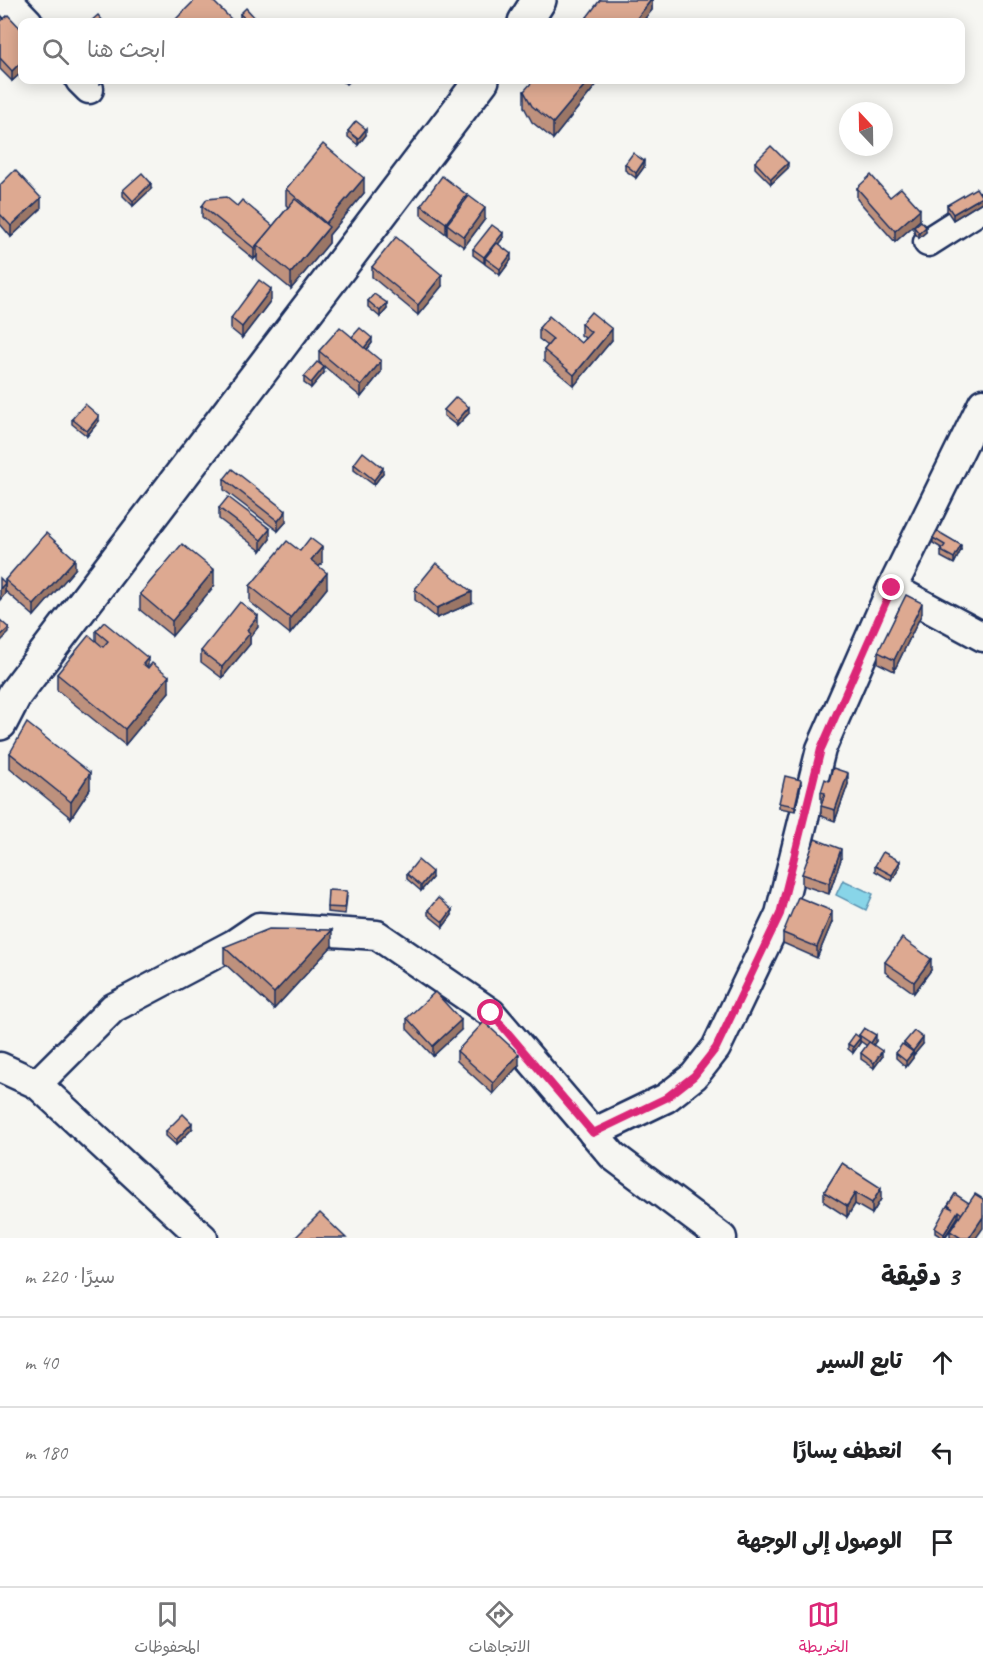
<!DOCTYPE html>
<html lang="ar">
<head>
<meta charset="utf-8">
<style>
  :root { --surface:#fff; --page:#f2f2f2; --text:#202124; --muted:#757577; --line:#e0e0e0; --accent:#db2777 }
  body { margin:0; font-family:Caveat,"Playpen Sans Arabic",sans-serif; background:var(--page); color:var(--text); direction:rtl }
  .compass { position:absolute; left:839px; top:102px; width:54px; height:54px; border-radius:50%; background:var(--surface); box-shadow:0 3px 15px #0003; rotate:338deg }
  .stop { position:absolute; width:18px; height:18px; margin:-14px; border:4px solid #db2777; border-radius:50%; background:#fff }
  .stop.end { background:#db2777; border-color:#fff; box-shadow:0 2px 6px #0008 }
  .list { margin:0; padding:0; list-style:none }
  h2 { display:flex; justify-content:space-between; align-items:center; height:78px; margin:0; padding:0 24px; font-size:26px }
  h2 small { font-size:20px; font-weight:400; color:var(--muted) }
  .list li { display:grid; grid-template-columns:39px 1fr auto; gap:18px; align-items:center; box-sizing:border-box; height:90px; padding:0 24px; border-top:2px solid var(--line) }
  .list b { display:block; font-size:22px; white-space:nowrap }
  .list em { font-size:20px; font-style:normal; color:var(--muted) }
  .icon { flex:none; width:33px; height:33px; fill:none; stroke:currentColor; stroke-width:2; stroke-linecap:round; stroke-linejoin:round }
  .map { position:relative; flex:none; width:983px; height:1238px; overflow:hidden; direction:ltr }
  .search { position:absolute; background:var(--surface); box-shadow:0 3px 15px #0003; left:18px; right:18px; top:18px; height:66px; display:flex; align-items:center; gap:15px; box-sizing:border-box; padding:0 21px; border-radius:12px; color:var(--muted); font-size:22px }
  .sheet { height:348px; background:var(--surface) }
  nav { display:flex; justify-content:space-around; align-items:center; box-sizing:border-box; height:84px; border-top:2px solid var(--line); background:var(--surface); font-size:16px; color:var(--muted) }
  nav a { display:grid; justify-items:center; gap:3px }
  nav .on { color:var(--accent) }
  .map>svg:first-child { display:block }
</style>
</head>
<body>
<div class="map">
<svg width="983" height="1238" viewBox="0 0 983 1238">
  <rect width="100%" height="100%" fill="#f6f6f2"/>
  <filter id="ink" filterUnits="userSpaceOnUse"><feTurbulence type="fractalNoise" baseFrequency=".0167" numOctaves="2"/><feDisplacementMap in="SourceGraphic" scale="12" xChannelSelector="R" yChannelSelector="G"/><feConvolveMatrix kernelMatrix="1 2 1 2 8 2 1 2 1" color-interpolation-filters="sRGB"/></filter>
  <g filter="url(#ink)">
    <!-- water -->
    <path fill="#88d5e8" stroke="#5c93b1" stroke-width="1.5" d="M843,880L873,894L866,910L836,895Z"/>
    <g fill="none" stroke-linecap="round" stroke-linejoin="round">
      <!-- minor casing -->
      <g stroke="#1b2f5e" stroke-width="33">
        <g id="minor">
          <path d="M7,0L28,22"/>
          <path d="M80,80L89,89"/>
          <path d="M928,242L983,207"/>
          <path d="M892,588L983,637"/>
          <path d="M0,1067L37,1084L203,1238"/>
          <path d="M37,1084L113,1008L234,944L259,927L377,935L491,1013L613,1156L722,1238"/>
          <path d="M593,1133L666,1098L694,1076L716,1048L780,914L821,749L892,588L983,403"/>
        </g>
      </g>
      <!-- major casing -->
      <g stroke="#1b2f5e" stroke-width="38">
        <g id="major">
          <path d="M525,22L539,0"/>
          <path d="M0,723L15,694L482,80"/>
        </g>
      </g>
      <!-- minor -->
      <use href="#minor" stroke="#f6f6f2" stroke-width="28"/>
      <!-- major -->
      <use href="#major" stroke="#f6f6f2" stroke-width="33"/>
    </g>
    <!-- wall -->
    <g fill="#be917d" stroke="#1b2f5e" stroke-width="1.5">
      <path d="M652,0V10L642,22H587V17Z"/>
      <path d="M240,14L256,22H243L240,19Z"/>
      <path d="M0,22L22,30V72L12,81L0,69Z"/>
      <path d="M340,80H351L347,84Z"/>
      <path d="M597,80V84L553,139L532,122L524,107V91Z"/>
      <path d="M348,131L366,135L358,145L348,137Z"/>
      <path d="M755,162L788,168L771,184L755,168Z"/>
      <path d="M625,164L644,167L636,178L625,170Z"/>
      <path d="M0,185L41,209L11,237L0,224Z"/>
      <path d="M857,188L890,197L920,220L895,242L857,199Z"/>
      <path d="M151,189L133,206L123,196V190Z"/>
      <path d="M286,189L364,193L329,235V243L291,289L257,261V256L254,259L202,217V206L273,226L288,207L286,205Z"/>
      <path d="M467,198L485,219L464,247L447,235V232L446,234L421,215V205Z"/>
      <path d="M982,202L953,220L947,211V205Z"/>
      <path d="M914,227L926,232L919,238L914,232Z"/>
      <path d="M503,238L498,244L511,260L500,275L485,264V261L484,263L473,255V249Z"/>
      <path d="M372,267L442,286L418,315L372,277Z"/>
      <path d="M271,300L242,338L231,329V318Z"/>
      <path d="M368,301L387,309L380,317L368,307Z"/>
      <path d="M581,324L612,340L574,386L544,361V350L548,346L539,339V328L581,343L585,338L581,335Z"/>
      <path d="M352,337L372,343L367,350L381,372L361,397L319,362V351Z"/>
      <path d="M324,373L311,388L304,383V377Z"/>
      <path d="M444,410L469,413L457,426L444,416Z"/>
      <path d="M72,419L99,421L87,436L72,424Z"/>
      <path d="M354,464L383,473L374,485L354,470Z"/>
      <path d="M224,479L286,522L278,531L224,490Z"/>
      <path d="M219,508L270,539L261,551L219,519Z"/>
      <path d="M933,538L961,550L954,564L941,557V551L943,549L933,543Z"/>
      <path d="M300,551L322,563L319,566L327,588L290,634L250,602V586Z"/>
      <path d="M75,569L34,616L5,591V594V580Z"/>
      <path d="M214,586L172,636L140,610V594Z"/>
      <path d="M415,589L472,603L437,618L415,600Z"/>
      <path d="M922,613L894,671L878,663V652Z"/>
      <path d="M258,627L250,637V644L222,678L201,662V651Z"/>
      <path d="M96,631L148,668L169,692L125,745L57,690V674L96,641Z"/>
      <path d="M10,753L90,789L71,818L10,768Z"/>
      <path d="M848,784L835,821L821,816V806L822,803L821,802V792Z"/>
      <path d="M801,785L795,811L779,808V803Z"/>
      <path d="M841,859L829,894L802,885V874Z"/>
      <path d="M875,866H900L892,881L875,871Z"/>
      <path d="M407,874L432,878L421,891L407,879Z"/>
      <path d="M347,897L345,914L327,912V907Z"/>
      <path d="M428,910L452,915L443,927L428,915Z"/>
      <path d="M832,922L817,958L783,943V933Z"/>
      <path d="M332,946L274,1009L224,963V947Z"/>
      <path d="M885,962L931,970L914,993L885,972Z"/>
      <path d="M407,1018L461,1030L433,1056L407,1029Z"/>
      <path d="M859,1035L876,1041L873,1045L882,1057L874,1068L861,1059V1053L867,1046L860,1041V1043L853,1053L848,1049V1044L859,1037Z"/>
      <path d="M904,1043L923,1044L913,1056V1058L906,1067L896,1058V1053L904,1045Z"/>
      <path d="M457,1051L519,1065L493,1094L457,1061Z"/>
      <path d="M192,1129L176,1145L166,1136V1131Z"/>
      <path d="M842,1163L881,1199L872,1214L855,1204L847,1217L824,1202V1192Z"/>
      <path d="M955,1194L976,1238H950V1231L959,1218L958,1217L945,1238H943L935,1233V1228L948,1206V1205Z"/>
    </g>
    <!-- shaded-wall -->
    <g fill="#9b7666" stroke="#1b2f5e" stroke-width="1.5">
      <path d="M651,0H652V10L642,22H634Z"/>
      <path d="M22,61V72L12,81V71Z"/>
      <path d="M100,80H105L100,84Z"/>
      <path d="M589,80H597V84L553,139V123Z"/>
      <path d="M366,129V135L358,145V139Z"/>
      <path d="M644,161V167L636,178V173Z"/>
      <path d="M788,163V168L771,184V179Z"/>
      <path d="M364,178V193L329,235V243L291,289V273L326,231V223Z"/>
      <path d="M151,183V189L133,206V201Z"/>
      <path d="M467,195V206L447,224V232L446,234V223Z"/>
      <path d="M982,197V202L953,220V214Z"/>
      <path d="M41,198V209L11,237V226Z"/>
      <path d="M485,208V219L464,247V237Z"/>
      <path d="M920,209V220L895,242V231Z"/>
      <path d="M926,227V232L919,238V233Z"/>
      <path d="M503,233V238L487,259L485,258V261L484,263V257Z"/>
      <path d="M257,245V256L254,259V248Z"/>
      <path d="M511,254V260L500,275V269Z"/>
      <path d="M442,275V286L418,315V305Z"/>
      <path d="M271,289V300L242,338V327Z"/>
      <path d="M387,303V309L380,317V311Z"/>
      <path d="M612,329V340L574,386V375Z"/>
      <path d="M372,338V343L364,353V348Z"/>
      <path d="M381,361V372L361,397V386Z"/>
      <path d="M324,367V373L311,388V383Z"/>
      <path d="M469,407V413L457,426V421Z"/>
      <path d="M99,416V421L87,436V431Z"/>
      <path d="M383,468V473L374,485V480Z"/>
      <path d="M286,511V522L278,531V521Z"/>
      <path d="M270,529V539L261,551V540Z"/>
      <path d="M961,545V550L954,564V558Z"/>
      <path d="M322,547V563L311,576V560Z"/>
      <path d="M75,559V569L34,616V605Z"/>
      <path d="M214,570V586L172,636V621Z"/>
      <path d="M327,573V588L290,634V618Z"/>
      <path d="M5,583V594L0,600V589Z"/>
      <path d="M472,592V603L437,618V608Z"/>
      <path d="M922,603V613L894,671V660Z"/>
      <path d="M258,616V627L250,637V644L222,678V667L247,630Z"/>
      <path d="M9,628V633L0,642V636Z"/>
      <path d="M148,658V674L143,664Z"/>
      <path d="M169,676V692L125,745V729Z"/>
      <path d="M90,773V789L71,818V802Z"/>
      <path d="M848,773V784L835,821V810Z"/>
      <path d="M801,780V785L795,811V806Z"/>
      <path d="M841,849V859L829,894V883Z"/>
      <path d="M900,861V866L892,881V875Z"/>
      <path d="M432,872V878L421,891V886Z"/>
      <path d="M452,910V915L443,927V922Z"/>
      <path d="M832,911V922L817,958V947Z"/>
      <path d="M332,930V946L274,1009V993Z"/>
      <path d="M931,959V970L914,993V982Z"/>
      <path d="M461,1020V1030L433,1056V1046Z"/>
      <path d="M876,1035V1041L871,1048V1043Z"/>
      <path d="M860,1038V1043L853,1053V1047Z"/>
      <path d="M923,1038V1044L913,1056V1051Z"/>
      <path d="M882,1051V1057L874,1068V1063Z"/>
      <path d="M913,1052V1058L906,1067V1061Z"/>
      <path d="M519,1054V1065L493,1094V1083Z"/>
      <path d="M192,1123V1129L176,1145V1140Z"/>
      <path d="M881,1188V1199L872,1214V1203Z"/>
      <path d="M855,1193V1204L847,1217V1206Z"/>
      <path d="M958,1211V1217L944,1238V1234Z"/>
      <path d="M983,1217V1228L976,1238H969Z"/>
    </g>
    <!-- building -->
    <g fill="#dda991" stroke="#1b2f5e" stroke-width="1.5">
      <path d="M195,0H212L234,22H179L176,19Z"/>
      <path d="M600,0H651L634,22H594L587,17Z"/>
      <path d="M246,8L256,19L252,22H249L240,14Z"/>
      <path d="M8,15L22,30V61L12,71L0,58V22Z"/>
      <path d="M98,15L104,22H90Z"/>
      <path d="M534,80H589L553,123L532,106L524,91Z"/>
      <path d="M356,121L366,129L358,139L348,131Z"/>
      <path d="M323,144L364,178L326,223L286,189Z"/>
      <path d="M771,146L788,163L771,179L755,162Z"/>
      <path d="M633,153L644,161L636,173L625,164Z"/>
      <path d="M15,170L41,198L11,226L0,214V185Z"/>
      <path d="M142,173L151,183L133,201L123,190Z"/>
      <path d="M871,175L890,197L901,188L920,209L895,231L857,188Z"/>
      <path d="M442,176L467,195L446,223L421,205Z"/>
      <path d="M976,188L982,197L953,214L947,205Z"/>
      <path d="M469,196L485,208L464,237L447,224Z"/>
      <path d="M226,197L237,206L242,200L273,226L254,248L202,206L207,199Z"/>
      <path d="M295,199L329,227L291,273L257,245Z"/>
      <path d="M921,221L926,227L919,233L914,227Z"/>
      <path d="M492,225L503,233L484,257L473,249Z"/>
      <path d="M396,237L442,275L418,305L372,267Z"/>
      <path d="M497,243L511,254L500,269L485,258Z"/>
      <path d="M259,280L271,289L242,327L231,318Z"/>
      <path d="M374,294L387,303L380,311L368,301Z"/>
      <path d="M591,312L612,329L574,375L544,350L553,339L539,328L549,316L581,343L591,332L581,324Z"/>
      <path d="M340,327L381,361L361,386L319,351Z"/>
      <path d="M360,328L372,338L364,348L352,337Z"/>
      <path d="M317,362L324,367L311,383L304,377Z"/>
      <path d="M456,397L469,407L457,421L444,410Z"/>
      <path d="M85,404L99,416L87,431L72,419Z"/>
      <path d="M363,452L383,468L374,480L354,464Z"/>
      <path d="M232,469L286,511L278,521L224,479Z"/>
      <path d="M228,497L270,529L261,540L219,508Z"/>
      <path d="M937,531L961,545L954,558L941,551L945,545L933,538Z"/>
      <path d="M46,533L75,559L34,605L5,580Z"/>
      <path d="M310,538L322,547L311,560L327,573L290,618L250,586L287,541L300,551Z"/>
      <path d="M182,544L214,570L172,621L140,594Z"/>
      <path d="M436,563L472,592L437,608L415,589Z"/>
      <path d="M0,578L5,583L0,589Z"/>
      <path d="M906,595L922,603L894,660L878,652Z"/>
      <path d="M240,602L258,616L247,630L250,633L222,667L201,651Z"/>
      <path d="M0,620L9,628L0,636Z"/>
      <path d="M104,622L148,658L143,664L148,668L152,663L169,676L125,729L57,674L89,635L103,647L108,641L96,631Z"/>
      <path d="M27,723L90,773L71,802L10,753Z"/>
      <path d="M833,768L848,773L835,810L821,806L825,793L821,792L825,779L829,781Z"/>
      <path d="M785,776L801,780L795,806L779,803Z"/>
      <path d="M815,839L841,849L829,883L802,874Z"/>
      <path d="M883,852L900,861L892,875L875,866Z"/>
      <path d="M418,860L432,872L421,886L407,874Z"/>
      <path d="M328,890L347,891L345,908L327,907Z"/>
      <path d="M798,897L832,911L817,947L783,933Z"/>
      <path d="M438,898L452,910L443,922L428,910Z"/>
      <path d="M269,929L332,930L274,993L224,947Z"/>
      <path d="M902,938L931,959L914,982L885,962Z"/>
      <path d="M435,992L461,1020L433,1046L407,1018Z"/>
      <path d="M484,1022L519,1054L493,1083L457,1051Z"/>
      <path d="M864,1028L876,1035L871,1043L859,1035Z"/>
      <path d="M914,1031L923,1038L913,1051L904,1043Z"/>
      <path d="M855,1034L860,1038L853,1047L848,1044Z"/>
      <path d="M869,1042L882,1051L874,1063L861,1053Z"/>
      <path d="M902,1044L913,1052L906,1061L896,1053Z"/>
      <path d="M183,1114L192,1123L176,1140L166,1131Z"/>
      <path d="M842,1163L881,1188L872,1203L855,1193L847,1206L824,1192Z"/>
      <path d="M955,1194L969,1203L962,1214L958,1211L944,1234L935,1228L947,1206L953,1209L948,1205Z"/>
      <path d="M975,1194L983,1199V1217L969,1238H961L950,1231Z"/>
      <path d="M320,1213L346,1238H295Z"/>
    </g>
  </g>
  <g fill="none" stroke-linecap="round" stroke-linejoin="round" filter="url(#ink)">
    <!-- route -->
    <path stroke="#db2777" stroke-width="8" d="M491,1013L593,1133L666,1098L694,1076L716,1048L780,914L821,749L892,588"/>
  </g>
</svg>
<svg class="compass" viewBox="-18 -18 36 36"><path d="M0-13l5 13h-10z" fill="#e53935"/><path d="M0 13l5-13h-10z" fill="#757577"/></svg>
<div class="stop" style="left:491px;top:1013px"></div>
<div class="stop end" style="left:892px;top:588px"></div>
<div class="search"><svg class="icon" aria-label="search" viewBox="0 0 24 24"><circle cx="10" cy="10" r="6"/><path d="M15 15l6 6"/></svg>ابحث هنا</div>
</div>
<section class="sheet">
<h2>3 دقيقة<small>سيرًا · 220 m</small></h2>
<ul class="list">
<li><svg class="icon" aria-label="ahead" viewBox="0 0 24 24"><path d="M12 20V5M6 11l6-6 6 6"/></svg><div><b>تابع السير</b></div><em>40 m</em></li>
<li><svg class="icon" aria-label="left" viewBox="0 0 24 24"><path d="M17 20v-9H6M10 6l-5 5 5 5"/></svg><div><b>انعطف يسارًا</b></div><em>180 m</em></li>
<li><svg class="icon" aria-label="arrive" viewBox="0 0 24 24"><path d="M6 21V4h12l-3 4 3 4H6"/></svg><div><b>الوصول إلى الوجهة</b></div></li>
</ul>
</section>
<nav>
<a class="on"><svg class="icon" aria-label="map" viewBox="0 0 24 24"><path d="M3 6l6-2 6 2 6-2v14l-6 2-6-2-6 2zM9 4v14M15 6v14"/></svg>الخريطة</a>
<a><svg class="icon" aria-label="directions" viewBox="0 0 24 24"><path d="M12 3l9 9-9 9-9-9zM9 14v-3h6M13 9l2 2-2 2"/></svg>الاتجاهات</a>
<a><svg class="icon" aria-label="saved" viewBox="0 0 24 24"><path d="M7 4h10v16l-5-4-5 4z"/></svg>المحفوظات</a>
</nav>
</body>
</html>
